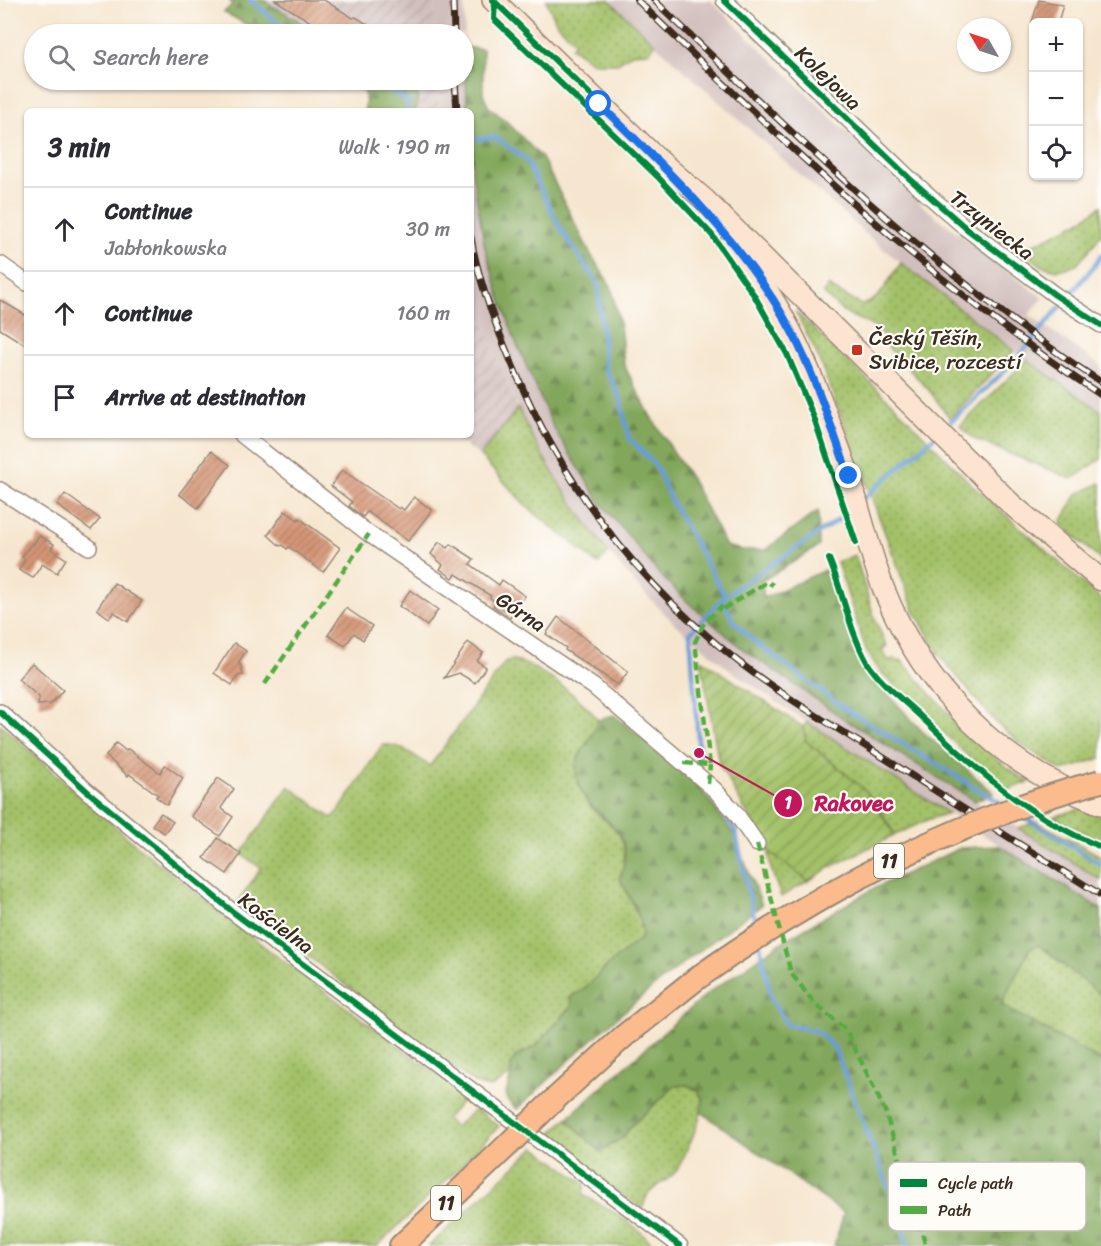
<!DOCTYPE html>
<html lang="en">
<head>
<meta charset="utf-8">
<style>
  :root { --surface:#fff; --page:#f2f2f3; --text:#2b2b33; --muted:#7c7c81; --line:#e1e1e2 }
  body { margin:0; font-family:Sriracha,sans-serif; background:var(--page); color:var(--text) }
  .controls { position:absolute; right:18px; top:18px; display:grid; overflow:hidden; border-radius:9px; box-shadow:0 2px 4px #0004 }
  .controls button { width:54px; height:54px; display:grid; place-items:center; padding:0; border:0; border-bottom:2px solid var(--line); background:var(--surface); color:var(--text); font:30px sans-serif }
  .compass { position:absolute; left:957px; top:18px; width:54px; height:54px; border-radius:50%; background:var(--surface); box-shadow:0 2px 4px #0004; rotate:309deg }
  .stop { position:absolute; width:18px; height:18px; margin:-14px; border:4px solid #1a73e8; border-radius:50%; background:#fff }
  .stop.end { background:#1a73e8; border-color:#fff; box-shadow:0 2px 6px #0008 }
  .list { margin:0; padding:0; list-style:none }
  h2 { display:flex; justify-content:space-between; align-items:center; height:78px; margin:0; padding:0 24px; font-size:26px }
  h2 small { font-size:20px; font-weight:400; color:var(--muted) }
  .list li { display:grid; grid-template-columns:39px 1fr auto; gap:18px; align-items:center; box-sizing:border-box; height:84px; padding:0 24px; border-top:2px solid var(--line) }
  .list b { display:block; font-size:22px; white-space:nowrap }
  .list p { margin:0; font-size:20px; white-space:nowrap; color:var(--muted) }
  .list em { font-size:20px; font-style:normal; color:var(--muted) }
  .icon { flex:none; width:33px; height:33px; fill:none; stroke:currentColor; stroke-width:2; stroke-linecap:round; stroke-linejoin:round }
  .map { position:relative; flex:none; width:1101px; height:1246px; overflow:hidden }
  .search { position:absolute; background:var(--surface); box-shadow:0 2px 4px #0004; left:24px; top:24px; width:450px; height:66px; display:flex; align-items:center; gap:15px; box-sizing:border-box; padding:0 21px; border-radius:33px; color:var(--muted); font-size:22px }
  .panel { position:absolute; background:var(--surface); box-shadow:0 2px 4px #0004; left:24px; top:108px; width:450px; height:330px; border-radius:9px }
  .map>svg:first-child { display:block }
</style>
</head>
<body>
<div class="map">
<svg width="1101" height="1246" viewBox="0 0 1101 1246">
  <defs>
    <pattern id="industrial-furrows" width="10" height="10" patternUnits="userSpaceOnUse" patternTransform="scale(1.5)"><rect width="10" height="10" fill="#d1bfbd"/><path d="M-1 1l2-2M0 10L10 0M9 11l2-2" fill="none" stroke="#b4a4a2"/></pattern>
    <pattern id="grass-dots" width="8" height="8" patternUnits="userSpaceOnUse" patternTransform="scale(1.5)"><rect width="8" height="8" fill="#a3c168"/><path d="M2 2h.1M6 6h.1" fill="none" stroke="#869d55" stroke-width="1.8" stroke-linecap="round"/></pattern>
    <pattern id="forest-firs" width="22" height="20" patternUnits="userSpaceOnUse" patternTransform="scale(1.5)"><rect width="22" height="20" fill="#82a75c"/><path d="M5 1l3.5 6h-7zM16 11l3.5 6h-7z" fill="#6c884b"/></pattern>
    <pattern id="garden-furrows" width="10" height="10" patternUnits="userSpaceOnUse" patternTransform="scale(1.5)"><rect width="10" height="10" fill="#a3c168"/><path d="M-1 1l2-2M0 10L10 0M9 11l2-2" fill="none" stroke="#869d55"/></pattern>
    <pattern id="building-hatch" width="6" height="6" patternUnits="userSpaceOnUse" patternTransform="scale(1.5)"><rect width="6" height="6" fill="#d59576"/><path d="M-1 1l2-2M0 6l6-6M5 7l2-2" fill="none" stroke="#ae7a60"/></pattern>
  </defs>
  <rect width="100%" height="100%" fill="#fdfcf7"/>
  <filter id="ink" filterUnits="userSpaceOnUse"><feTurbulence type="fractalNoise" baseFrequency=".0167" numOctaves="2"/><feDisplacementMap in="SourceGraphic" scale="12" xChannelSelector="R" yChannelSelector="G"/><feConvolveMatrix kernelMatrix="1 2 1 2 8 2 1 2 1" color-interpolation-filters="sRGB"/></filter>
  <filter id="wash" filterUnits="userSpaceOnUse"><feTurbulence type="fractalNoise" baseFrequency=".008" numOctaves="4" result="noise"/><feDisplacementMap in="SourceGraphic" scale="24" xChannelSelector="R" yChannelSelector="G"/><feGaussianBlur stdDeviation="1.35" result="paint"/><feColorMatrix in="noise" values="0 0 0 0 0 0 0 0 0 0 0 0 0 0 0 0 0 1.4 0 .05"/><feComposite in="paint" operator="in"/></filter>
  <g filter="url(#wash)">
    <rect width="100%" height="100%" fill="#f6e6cf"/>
    <!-- industrial -->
    <g fill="url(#industrial-furrows)">
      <path d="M263,0H433L435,34H321Z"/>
      <path d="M393,80H438L440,111H416L418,95Z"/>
      <path d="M471,286L493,349L518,408L480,456L450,435H471Z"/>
    </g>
    <!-- railway -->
    <g fill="#d1bfbd">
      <path d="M433,0H464L467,111H440L438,80H464V34H435Z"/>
      <path d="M609,0H710L925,208L1043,298L1029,315L1101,366V411L1007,346L876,243L646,36Z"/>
      <path d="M471,161L485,248L498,291L515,340L600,502L627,538L660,575L691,605L744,650L846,720L1101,880V909L833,740L729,669L674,623L642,591L609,553L580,516L532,438L493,349L475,299L471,286Z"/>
    </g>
    <!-- grass -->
    <g fill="url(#grass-dots)" stroke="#6f7643" stroke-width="1.5">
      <path d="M546,0H609L655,44L649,52L632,53L618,63H594L571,47L575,42L556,22Z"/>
      <path d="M1101,206V235L1077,265L1058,270L1042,266L1022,250L1077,223Z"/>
      <path d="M901,263L1014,351L950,418L928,389L887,346C881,323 861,323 844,312C836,307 830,299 823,293L828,286L861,305C884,300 887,280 901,263Z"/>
      <path d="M795,311L893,404L974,487L1101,599V758L1062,771L1025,747L997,724L939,655L914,610L831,390L816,352Z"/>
      <path d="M1027,360L1101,411V459L1072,479L974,439L960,426Z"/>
      <path d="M518,408C542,460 573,507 609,553L598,564L526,506L480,456Z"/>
      <path d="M1101,483V560L1060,524L1077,494Z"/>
      <path d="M855,555C865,586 872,617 887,646L882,649L888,660L894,659L897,662L901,660C940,704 978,751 1029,782L1007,790L979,767L879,670L866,650L837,562Z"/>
      <path d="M513,660C539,666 583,699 598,720C595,738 575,752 576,770C576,782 584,799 592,808C604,822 624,830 626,851C626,860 623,869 620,878C628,897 642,916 642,937L606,967L582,991L570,997L572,1006L535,1047L528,1052H522L511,1065V1074C505,1078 498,1085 490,1087C479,1089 458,1071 448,1064L281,935L236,905L261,868L241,854L289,786L332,818L339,811L382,745C400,743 416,757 430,766L506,661Z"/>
      <path d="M807,722L948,813L927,820L895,835L881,812L845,773L806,741L803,727Z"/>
      <path d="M0,724L137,846L270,951L458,1090L464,1099L446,1119L455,1127L476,1109L499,1126L459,1168L377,1246H0Z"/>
      <path d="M1082,808L1101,816V841L1053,817Z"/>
      <path d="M1037,822L1101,856V880L1018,828Z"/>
      <path d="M768,850L808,881L781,897L771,869Z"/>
      <path d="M1034,945H1039L1101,995V1061L1001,1006L1030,948Z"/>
      <path d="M687,1085C694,1088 702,1092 703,1101C704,1113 683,1161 676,1171C668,1182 654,1185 647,1196C644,1200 645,1205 642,1209L595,1176L592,1170L547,1137L566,1119L602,1153L610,1144L623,1138L629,1128L675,1086Z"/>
      <path d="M535,1147L585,1184L583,1195C608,1208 636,1223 654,1246H429Z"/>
    </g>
    <!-- forest -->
    <g fill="url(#forest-firs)" stroke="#5e683d" stroke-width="1.5">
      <path d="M229,0H263L321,34H263L224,12L233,4Z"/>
      <path d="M465,47L483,49V93L488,106L505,120L542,158L591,255L611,286L620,325L624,365L651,417L691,479L726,546L742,550H765L818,511L819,546L762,581L764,598L827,569L858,657L863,667L922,731L994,793L975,801L846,720L744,650L691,605L660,575L600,502L553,427L515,340L498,291L485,248L472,172L471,111H467Z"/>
      <path d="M345,80H393L418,95L416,111H364C369,90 362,89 345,80Z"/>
      <path d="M614,715L695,781L733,833L762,905C718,937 674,969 632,1005C592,1038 555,1074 517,1109L509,1102L506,1094L511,1074V1065L515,1057L535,1047L572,1006L570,997L582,991L606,967L642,937C642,915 628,897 620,878C642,816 579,823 576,770C575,752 595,738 598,720Z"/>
      <path d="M1000,846L1101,909V995L1039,945L1030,948L1001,1005L1101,1061V1246H834L844,1213L701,1112L703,1099L698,1090L687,1085L675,1086L629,1128L623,1138L610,1144L602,1153L566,1119L708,993L788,938L873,889L960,848Z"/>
    </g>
    <!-- garden -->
    <path fill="url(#garden-furrows)" stroke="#6f7643" stroke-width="1.5" d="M701,659L803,727L806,741L866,791L895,835L834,865L808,881L768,850L719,764Z"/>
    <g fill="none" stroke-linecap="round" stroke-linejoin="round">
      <!-- stream -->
      <g stroke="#6a9cd5" stroke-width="4.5">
        <path d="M250,0L275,21L302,34"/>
        <path d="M374,80L409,102L407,111"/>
        <path d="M477,139L495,137L526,160L559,226L598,284L605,368L620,397L629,438L656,466L671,501L725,596"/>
        <path d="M944,428L1015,361L1094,266L1101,255"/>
        <path d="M863,499L934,437"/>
        <path d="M722,599L734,622L754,641L842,707L1004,805"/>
        <path d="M696,769L699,753L690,633L725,596L838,520L852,508"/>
        <path d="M713,798L735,830L757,931"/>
        <path d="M1019,814L1101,864"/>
        <path d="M760,945L771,998L787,1025L817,1031L834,1047L903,1224L907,1246"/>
      </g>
    </g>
    <g id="blocks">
      <!-- building -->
      <g fill="url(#building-hatch)">
        <path d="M275,0H324L353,18L356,17L367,24L360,34H330Z"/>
        <path d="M1039,0L1063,5L1058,22H1032Z"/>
        <path d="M0,300L27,316V346L0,329Z"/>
        <path d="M211,451L230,465L198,508L179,494Z"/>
        <path d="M342,470L399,509L400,507L404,510L414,497L432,510L408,541L369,513L367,512L363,517L349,506L352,502L331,486Z"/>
        <path d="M65,494L100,519L91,530L57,505Z"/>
        <path d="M285,511L298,520L299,518L340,548L323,572L289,547L287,549L283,545L280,546L268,535Z"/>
        <path d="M39,536L54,544L51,549L66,559L57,573L42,564L33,578L19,570L25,559L22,557L31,544L33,545Z"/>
        <path d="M439,542L448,548L451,544L474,559L470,564L499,585L502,580L525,596L510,618L493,606L496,602L490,598L491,596L456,574L453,578L440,569L443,565L431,554Z"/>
        <path d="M114,583L142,601L128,622L114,612L109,618L97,609Z"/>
        <path d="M410,590L438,610L427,626L399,606Z"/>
        <path d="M346,608L372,626L363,640L354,633L345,646L328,635Z"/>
        <path d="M558,617L628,672L618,685L565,650L566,648L546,634Z"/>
        <path d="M468,642L483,653L477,661L486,667L475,683L459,673L444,678Z"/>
        <path d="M234,643L246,651L238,663L241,666L243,675L238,676L232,685L214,673Z"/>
        <path d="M32,663L63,690L51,704L38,705L39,697L18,679Z"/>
        <path d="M116,743L126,751L128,749L160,773L165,765L183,778L167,805L156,797L158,795L129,774L128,776L106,756Z"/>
        <path d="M218,778L234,789L221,808L233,817L220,836L191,816Z"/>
        <path d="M161,813L173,822L164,833L152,825Z"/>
        <path d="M218,838L241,854L227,874L204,858Z"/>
      </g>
    </g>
  </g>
  <g filter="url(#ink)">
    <use href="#blocks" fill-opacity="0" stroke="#988876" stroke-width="1.5"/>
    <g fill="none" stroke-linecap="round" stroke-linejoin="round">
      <!-- minor casing -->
      <g stroke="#988876" stroke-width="18">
        <g id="minor">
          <path d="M724,0L910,179L967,229L1055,295L1101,325"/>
          <path d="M0,264L27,283"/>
          <path d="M242,435L369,534L594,687L715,790L735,812L757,844"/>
          <path d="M0,490L89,547"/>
          <path d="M0,712L87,791L233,912L680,1246"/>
        </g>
      </g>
      <!-- secondary casing -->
      <g stroke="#988876" stroke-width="24">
        <g id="secondary">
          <path d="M493,0L655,157L705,200L1011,504L1101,580"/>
          <path d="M731,243C779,296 808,363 832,430C839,448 846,467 852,485C862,520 871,556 884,590C925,691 999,765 1101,804"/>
        </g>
      </g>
      <!-- primary casing -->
      <g stroke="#988876" stroke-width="26">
        <g id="primary">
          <path d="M554,1100L623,1037L696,979"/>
          <path d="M401,1246L491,1161"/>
        </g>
      </g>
      <!-- minor -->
      <use href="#minor" stroke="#fff" stroke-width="15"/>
      <!-- secondary -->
      <use href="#secondary" stroke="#fde4d1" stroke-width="21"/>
      <!-- primary -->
      <use href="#primary" stroke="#fbbb8c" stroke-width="22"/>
      <!-- rail casing -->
      <g stroke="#3b2a1e" stroke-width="7">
        <g id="rail">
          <path d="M453,0L454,34"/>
          <path d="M637,0C783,142 930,283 1101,395"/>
          <path d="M654,0C795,136 936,275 1101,382"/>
          <path d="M455,80L457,111"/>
          <path d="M471,238C479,284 497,329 516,373C565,488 637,581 735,659C783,697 837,728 889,761C959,806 1030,851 1101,895"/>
        </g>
      </g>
      <!-- rail -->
      <use href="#rail" stroke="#fdfcf7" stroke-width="4.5" stroke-dasharray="14" stroke-linecap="butt"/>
      <!-- primary-bridge casing -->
      <g stroke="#988876" stroke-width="26" stroke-linecap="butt">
        <g id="primary-bridge">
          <path d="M696,979C819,891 954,821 1101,781"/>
          <path d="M491,1161L554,1100"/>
        </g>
      </g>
      <!-- primary-bridge -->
      <use href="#primary-bridge" stroke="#fbbb8c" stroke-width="22"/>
      <!-- quiet -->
      <g stroke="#55ab43" stroke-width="4.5" stroke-dasharray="9 4.5" stroke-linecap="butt">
        <path d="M723,609L767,582L773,585"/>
        <path d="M265,684L369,534"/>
        <path d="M684,763L710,765L695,642L704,623L722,606"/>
        <path d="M708,784L710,765"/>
        <path d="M757,844L791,973L814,1003L846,1030L885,1111L926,1246"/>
      </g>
      <!-- cycleway casing -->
      <g stroke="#fdfcf7" stroke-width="10">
        <g id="cycleway">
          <path d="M493,0L599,103L590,112"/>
          <path d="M724,0L910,179L967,229L1055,295L1101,325"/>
          <path d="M495,2L494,19L657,176L712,235L754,295L787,354L814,418L856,543"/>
          <path d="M829,559C843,592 849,630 867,662C879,682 901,698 918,714C976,769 1025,816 1101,847"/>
          <path d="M0,712L87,791L233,912L680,1246"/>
        </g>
      </g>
      <!-- cycleway -->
      <use href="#cycleway" stroke="#00873e" stroke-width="6"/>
    </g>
  </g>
  <g fill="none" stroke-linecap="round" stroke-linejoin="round" filter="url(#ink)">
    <!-- route -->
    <path stroke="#1a73e8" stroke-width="8" d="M599,104C670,172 746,245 792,332C816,378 831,427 849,476"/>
  </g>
  <!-- markers -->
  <rect fill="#c8321e" stroke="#fdfcf7" stroke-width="2" x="851" y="344" width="12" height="12" rx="3"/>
  <g text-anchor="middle" stroke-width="4.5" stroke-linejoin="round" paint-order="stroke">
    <!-- shield labels -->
    <g fill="#fdfcf7" stroke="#75695f" stroke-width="1.5">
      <rect x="874" y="844" width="30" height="34" rx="4.5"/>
      <rect x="431" y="1186" width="30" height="34" rx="4.5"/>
    </g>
    <g font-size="20" font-weight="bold" fill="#3b2a1e">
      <text x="889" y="868">11</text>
      <text x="446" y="1210">11</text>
    </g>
    <!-- street labels -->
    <g font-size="21" fill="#3b2a1e" stroke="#fdfcf7">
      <text transform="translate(828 78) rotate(44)" y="7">Kolejowa</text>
      <text transform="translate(992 225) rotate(38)" y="7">Trzyniecka</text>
      <text transform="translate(521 612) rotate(34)" y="7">Górna</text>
      <text transform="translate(276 923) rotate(37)" y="7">Kościelna</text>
    </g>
    <!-- poi labels -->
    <g font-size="21" fill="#3b2a1e" stroke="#fdfcf7" text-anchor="start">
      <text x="869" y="345">Český Těšín,<tspan x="869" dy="24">Svibice, rozcestí</tspan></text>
    </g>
  </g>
  <!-- legend -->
  <rect x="888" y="1162" width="198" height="69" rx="9" fill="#fdfcf7" stroke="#c3bdb6" stroke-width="1.5"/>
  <rect x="900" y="1179" width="27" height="8" fill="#00873e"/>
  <rect x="900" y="1206" width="27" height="8" fill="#55ab43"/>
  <g font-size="16" fill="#3b2a1e">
    <text x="938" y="1189">Cycle path</text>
    <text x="938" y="1216">Path</text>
  </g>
  <!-- callouts -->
  <path fill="none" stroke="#c2185b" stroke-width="2" d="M699 753L788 803"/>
  <g fill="#c2185b" stroke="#fdfcf7" stroke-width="2">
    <circle cx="699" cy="753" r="6"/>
    <circle cx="788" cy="803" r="15"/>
  </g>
  <g font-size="18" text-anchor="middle" font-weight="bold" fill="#fff">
    <text x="788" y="809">1</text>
  </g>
  <g font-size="22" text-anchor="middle" font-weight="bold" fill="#c2185b" stroke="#fdfcf7" stroke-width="4.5" stroke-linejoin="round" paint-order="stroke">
    <text x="854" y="811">Rakovec</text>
  </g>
</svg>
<div class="controls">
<button>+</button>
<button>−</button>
<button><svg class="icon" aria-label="locate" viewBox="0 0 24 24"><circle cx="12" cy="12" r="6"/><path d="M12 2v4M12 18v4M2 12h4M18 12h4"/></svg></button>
</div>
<svg class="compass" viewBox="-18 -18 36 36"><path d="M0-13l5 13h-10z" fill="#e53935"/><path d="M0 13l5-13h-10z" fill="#7c7c81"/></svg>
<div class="stop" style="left:599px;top:104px"></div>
<div class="stop end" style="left:849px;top:476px"></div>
<div class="search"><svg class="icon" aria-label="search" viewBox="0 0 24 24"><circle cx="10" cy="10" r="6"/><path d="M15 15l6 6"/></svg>Search here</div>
<section class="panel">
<h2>3 min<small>Walk · 190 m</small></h2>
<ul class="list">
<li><svg class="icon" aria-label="ahead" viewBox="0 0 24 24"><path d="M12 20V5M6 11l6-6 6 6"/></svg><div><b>Continue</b><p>Jabłonkowska</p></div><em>30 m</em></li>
<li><svg class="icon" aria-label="ahead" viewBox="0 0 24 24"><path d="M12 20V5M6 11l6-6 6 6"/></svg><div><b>Continue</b></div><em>160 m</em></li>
<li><svg class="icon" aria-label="arrive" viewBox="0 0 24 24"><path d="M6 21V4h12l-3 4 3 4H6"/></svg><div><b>Arrive at destination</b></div></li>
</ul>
</section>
</div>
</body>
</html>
